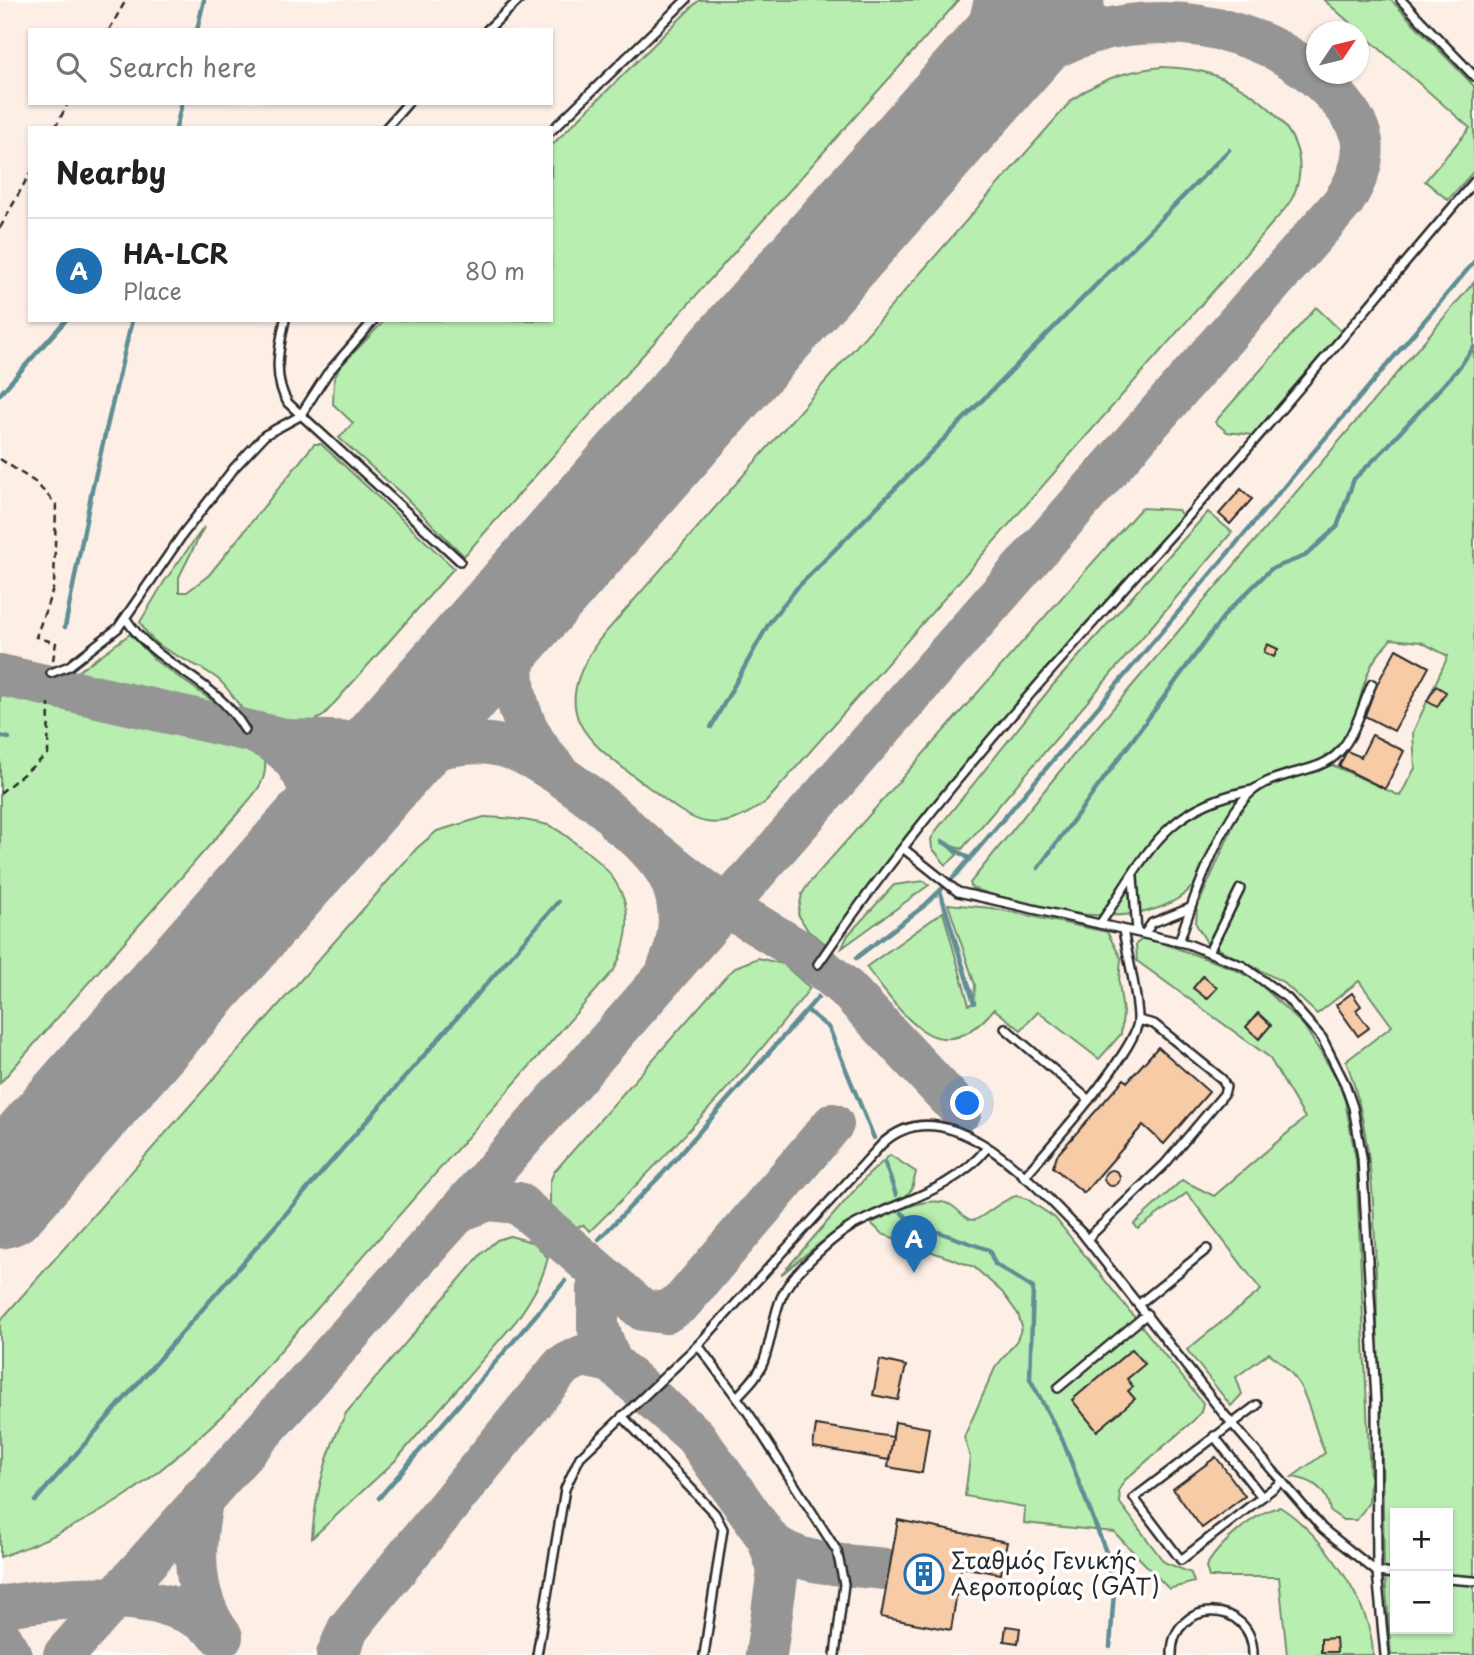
<!DOCTYPE html>
<html lang="en">
<head>
<meta charset="utf-8">
<style>
  :root { --surface:#fff; --page:#f6f6f6; --text:#202124; --muted:#757577; --line:#e0e0e0; --accent:#1f6fb2 }
  body { margin:0; font-family:"Playpen Sans",sans-serif; background:var(--page); color:var(--text) }
  .controls { position:absolute; right:21px; bottom:21px; display:grid; overflow:hidden; border-radius:0px; box-shadow:0 2px 5px #0004 }
  .controls button { width:63px; height:63px; display:grid; place-items:center; padding:0; border:0; border-bottom:2px solid var(--line); background:var(--surface); color:var(--text); font:35px sans-serif }
  .compass { position:absolute; left:1306px; top:21px; width:63px; height:63px; border-radius:50%; background:var(--surface); box-shadow:0 2px 5px #0004; rotate:55deg }
  .you { position:absolute; left:968px; top:1104px; width:24px; height:24px; margin:-18px; border:5px solid #fff; border-radius:50%; background:#1a73e8; box-shadow:0 0 0 10px #1a73e833 }
  .badge { display:grid; place-items:center; width:46px; height:46px; border-radius:50%; background:var(--accent); color:#fff; font-size:23px; font-weight:700 }
  .pin { position:absolute; translate:-50% -58px; filter:drop-shadow(0 2px 4px #0008) }
  .pin::after { content:''; position:absolute; top:37px; width:24px; height:21px; background:inherit; clip-path:polygon(0 0,100% 0,50% 100%) }
  .list { margin:0; padding:0; list-style:none }
  h2 { display:flex; justify-content:space-between; align-items:center; height:91px; margin:0; padding:0 28px; font-size:30px }
  h2 small { font-size:23px; font-weight:400; color:var(--muted) }
  .list li { display:grid; grid-template-columns:46px 1fr auto; gap:21px; align-items:center; box-sizing:border-box; height:105px; padding:0 28px; border-top:2px solid var(--line) }
  .list b { display:block; font-size:26px; white-space:nowrap }
  .list p { margin:0; font-size:23px; white-space:nowrap; color:var(--muted) }
  .list em { font-size:23px; font-style:normal; color:var(--muted) }
  .icon { flex:none; width:38px; height:38px; fill:none; stroke:currentColor; stroke-width:2; stroke-linecap:round; stroke-linejoin:round }
  .map { position:relative; flex:none; width:1474px; height:1655px; overflow:hidden }
  .search { position:absolute; background:var(--surface); box-shadow:0 2px 5px #0004; left:28px; top:28px; width:525px; height:77px; display:flex; align-items:center; gap:18px; box-sizing:border-box; padding:0 24px; border-radius:0px; color:var(--muted); font-size:26px }
  .panel { position:absolute; background:var(--surface); box-shadow:0 2px 5px #0004; left:28px; top:126px; width:525px; height:196px; border-radius:0px }
  .map>svg:first-child { display:block }
</style>
</head>
<body>
<div class="map">
<svg width="1474" height="1655" viewBox="0 0 1474 1655">
  <rect width="100%" height="100%" fill="#fff"/>
  <filter id="ink" filterUnits="userSpaceOnUse"><feTurbulence type="fractalNoise" baseFrequency=".0143" numOctaves="2"/><feDisplacementMap in="SourceGraphic" scale="14" xChannelSelector="R" yChannelSelector="G"/><feConvolveMatrix kernelMatrix="1 2 1 2 8 2 1 2 1" color-interpolation-filters="sRGB"/></filter>
  <g filter="url(#ink)">
    <!-- built -->
    <path fill="#fdefe5" fill-rule="evenodd" d="M0,0H1474V1655H0ZM30,30H551V103H30ZM1316,32H1358V74H1316ZM30,128H551V320H30ZM1395,1513H1448V1629H1395Z"/>
    <!-- green -->
    <g fill="#b8efb1" stroke="#728d6e" stroke-width="2" fill-rule="evenodd">
      <path d="M699,0H959L464,556L403,495L339,438L353,423L333,404L334,379L339,368L385,320H551V146Z"/>
      <path d="M1324,0H1391L1474,86V171L1448,200L1425,181L1470,128Z"/>
      <path d="M1162,67C1180,68 1199,69 1216,76C1262,93 1317,139 1294,194C1289,208 1273,221 1264,233L766,802C748,814 729,826 706,822C685,818 664,798 647,786C587,741 546,716 599,640L1072,100C1101,78 1127,71 1162,67Z"/>
      <path d="M1474,282V1655H1391L1384,1562L1381,1401L1378,1377C1375,1280 1381,1151 1346,1061L1392,1026L1359,981L1317,1014L1283,982L1207,943L1196,924L1197,908L1240,810L1248,799L1264,787L1332,765L1400,796L1415,768L1413,732L1448,656L1421,642L1391,639C1385,647 1377,655 1372,664C1358,690 1358,732 1334,751C1306,774 1264,768 1240,798C1219,824 1215,863 1192,887C1142,939 1030,908 972,888L970,883L1060,771ZM1395,1513H1448V1629H1395Z"/>
      <path d="M1316,307L1342,332L1253,435L1227,432L1215,422Z"/>
      <path d="M314,444H321L454,568L323,716C302,730 278,728 255,719C241,714 231,689 218,679C192,658 156,655 140,622L164,582L204,527L179,577V592H187L209,575Z"/>
      <path d="M1141,508L1178,510L1182,516C1058,654 935,793 826,944L808,931L798,914L802,894L810,882Z"/>
      <path d="M1208,512L1232,532L962,849L944,842L957,855L946,865L932,848L931,839L938,828L1053,685Z"/>
      <path d="M130,634L156,661L230,713L72,676Z"/>
      <path d="M0,690L249,747L265,761C267,780 257,791 245,805L0,1083Z"/>
      <path d="M484,817C505,818 527,819 548,825C559,829 570,839 579,846C626,878 641,918 614,970L231,1407C154,1481 102,1521 0,1557V1321L417,848L437,831Z"/>
      <path d="M924,881L929,885L842,948L848,935L894,885Z"/>
      <path d="M948,904L991,908L1107,932L1121,958L1119,982L1123,1013L1121,1034L1099,1059L1038,1012L1021,1030L994,1009C939,1076 903,1014 866,967L943,912L969,1005L974,1003L975,985Z"/>
      <path d="M1145,937L1232,968L1257,981L1304,1026L1336,1077L1345,1101L1356,1160L1370,1478L1369,1502L1357,1520H1343L1330,1511C1327,1489 1313,1480 1292,1477L1325,1453C1306,1410 1312,1384 1269,1353L1236,1377L1242,1394L1231,1406L1187,1350L1261,1290L1187,1193L1138,1229L1134,1224L1182,1180L1214,1196L1305,1118L1269,1057L1137,961L1136,944Z"/>
      <path d="M758,958L783,964L810,988C744,1075 668,1155 590,1231L583,1225L573,1228L550,1204V1182L554,1172L729,973L738,966Z"/>
      <path d="M890,1155L916,1172L912,1189L906,1196C850,1218 827,1236 781,1275L867,1176Z"/>
      <path d="M1017,1196L1027,1199L1055,1218L1203,1403L1201,1412L1194,1420L1125,1480L1119,1490L1120,1503L1164,1562L1191,1573L1194,1582L1169,1589L1114,1532L1024,1523L1025,1507L965,1496L970,1457L964,1437L995,1368L1017,1340L1022,1327L1018,1314L1002,1292L974,1267L882,1234L871,1223C894,1214 927,1193 951,1205C960,1210 964,1220 974,1220C981,1220 1001,1199 1017,1196Z"/>
      <path d="M510,1236L535,1243L548,1258C542,1282 530,1301 516,1321L396,1460L312,1538C315,1495 327,1451 346,1413L482,1253L497,1240Z"/>
      <path d="M1280,1507C1323,1534 1372,1604 1373,1655H1287L1279,1577H1209L1206,1567C1217,1546 1256,1511 1280,1507Z"/>
    </g>
    <g fill="none" stroke-linecap="round" stroke-linejoin="round">
      <!-- stream -->
      <g stroke="#5e8f94" stroke-width="4.5">
        <path d="M197,30L204,0"/>
        <path d="M176,128L182,103"/>
        <path d="M0,394L66,320"/>
        <path d="M65,627L92,490L132,320"/>
        <path d="M711,727L769,623L796,589L1229,150"/>
        <path d="M0,736L9,738"/>
        <path d="M942,841L970,859"/>
        <path d="M1038,868L1226,613L1271,569L1305,556L1337,527L1354,479L1384,450L1457,370L1474,347"/>
        <path d="M940,891L974,1003"/>
        <path d="M856,958L924,906L956,875L1474,262"/>
        <path d="M807,1010L829,1028L874,1138"/>
        <path d="M885,1163L896,1195"/>
        <path d="M902,1213L913,1223L989,1250L995,1264L1033,1288L1030,1379L1063,1441L1106,1552L1114,1591L1110,1647"/>
        <path d="M599,1239L664,1172L818,997"/>
        <path d="M379,1498L565,1281"/>
        <path d="M35,1501L558,902"/>
      </g>
      <!-- taxiway -->
      <g stroke="#959595" stroke-width="42">
        <path d="M972,92L995,0"/>
        <path d="M0,675L289,740L366,742L390,737L420,718"/>
        <path d="M259,735C304,752 328,809 302,852"/>
        <path d="M377,768C417,755 458,736 501,746C545,755 651,838 670,879C683,907 681,939 668,967"/>
        <path d="M555,768C525,737 504,686 518,644C527,617 543,591 555,565"/>
        <path d="M618,823L724,905L795,948L824,970L847,989L961,1111"/>
        <path d="M459,1211L489,1200L518,1203L643,1310L665,1313L682,1302L833,1124"/>
        <path d="M598,1273V1327L611,1362L695,1436L768,1539L778,1570L766,1655"/>
        <path d="M203,1497C193,1545 190,1596 222,1637"/>
        <path d="M768,1539C796,1567 848,1564 885,1569"/>
        <path d="M5,1606C67,1596 172,1585 220,1635"/>
        <path d="M0,1636L11,1655"/>
        <path d="M64,1655L459,1211L1344,201C1370,159 1370,133 1336,96C1283,38 1205,16 1128,25C1065,33 1017,68 964,100"/>
        <path d="M337,1655L348,1629L562,1366L582,1356L611,1362"/>
      </g>
      <!-- runway -->
      <path stroke="#959595" stroke-width="105" d="M0,1196L1052,0"/>
    </g>
    <!-- building -->
    <g fill="#f8cba7" stroke="#2b2b2b" stroke-width="2">
      <path d="M1241,489L1252,499L1230,524L1219,514Z"/>
      <path d="M1267,644L1278,649L1274,657L1264,652Z"/>
      <path d="M1396,649L1429,667L1394,731L1361,714Z"/>
      <path d="M1436,686L1446,692L1437,707L1427,701Z"/>
      <path d="M1372,735L1404,751L1385,789L1339,766L1347,751L1361,757Z"/>
      <path d="M1203,976L1217,988L1207,999L1193,988Z"/>
      <path d="M1352,993L1361,1006L1356,1010L1369,1028L1358,1036L1336,1005Z"/>
      <path d="M1258,1013L1271,1025L1259,1039L1246,1027Z"/>
      <path d="M1158,1047L1209,1092L1164,1144L1143,1125L1084,1193L1053,1167L1057,1155L1124,1079L1127,1082Z"/>
      <circle cx="1112" cy="1178" r="8"/>
      <path d="M1132,1349L1145,1364L1127,1379L1133,1387L1128,1391L1135,1399L1097,1431L1072,1400Z"/>
      <path d="M880,1360L906,1366L898,1400L873,1395Z"/>
      <path d="M895,1422L929,1428L922,1473L888,1467Z"/>
      <path d="M816,1425L893,1437L889,1460L813,1447Z"/>
      <path d="M1216,1457L1245,1496L1202,1528L1173,1489Z"/>
      <path d="M898,1520L1007,1542L1001,1574L961,1567L951,1630L881,1617Z"/>
      <path d="M1006,1626L1020,1628L1018,1643L1004,1641Z"/>
      <path d="M1336,1638L1337,1652H1321V1639Z"/>
    </g>
    <g fill="none" stroke-linecap="round" stroke-linejoin="round">
      <!-- service casing -->
      <g stroke="#2b2b2b" stroke-width="12">
        <g id="service">
          <path d="M1401,0L1474,76"/>
          <path d="M487,30L519,0"/>
          <path d="M386,128L408,103"/>
          <path d="M551,131L686,0"/>
          <path d="M285,320C279,347 272,378 288,403L460,561"/>
          <path d="M126,619C160,670 213,676 245,730"/>
          <path d="M51,673L69,666L118,628L183,534L235,467L265,435L300,416L327,374L374,320"/>
          <path d="M904,849L958,892L1188,944L1243,966L1287,998L1322,1038L1345,1084L1353,1107L1362,1157L1376,1399L1377,1572L1385,1655"/>
          <path d="M1133,877L1137,932"/>
          <path d="M1100,924C1147,855 1163,806 1253,790"/>
          <path d="M1145,933L1152,923L1190,908"/>
          <path d="M1179,942C1192,903 1222,817 1251,792C1276,770 1320,774 1339,752C1355,735 1362,706 1372,684"/>
          <path d="M1209,952L1240,889"/>
          <path d="M818,964C926,805 1064,655 1192,512C1288,404 1380,292 1474,182"/>
          <path d="M1005,1028L1089,1100"/>
          <path d="M1024,1177C1047,1150 1136,1051 1138,1021C1139,1000 1127,953 1123,930"/>
          <path d="M1087,1239L1165,1164L1224,1094L1226,1087L1222,1079L1154,1024L1138,1020"/>
          <path d="M1139,1304L1207,1249"/>
          <path d="M698,1345L749,1414L837,1551L844,1584L835,1655"/>
          <path d="M1058,1388L1147,1314"/>
          <path d="M737,1397C747,1386 758,1376 763,1363C778,1324 769,1300 804,1266C819,1251 836,1235 854,1225C901,1200 953,1191 987,1148"/>
          <path d="M1257,1405L1134,1498L1181,1560L1280,1483"/>
          <path d="M622,1416L715,1514L723,1529L704,1655"/>
          <path d="M1214,1436L1262,1497"/>
          <path d="M1448,1579L1474,1581"/>
          <path d="M537,1655L565,1489L580,1457L698,1345L882,1144C947,1083 1038,1188 1082,1233L1223,1413L1323,1529L1377,1572L1395,1574"/>
          <path d="M1172,1655C1171,1597 1254,1598 1253,1655"/>
        </g>
      </g>
      <!-- path -->
      <g stroke="#2b2b2b" stroke-width="2.5" stroke-dasharray="7 5" stroke-linecap="butt">
        <path d="M109,30L126,0"/>
        <path d="M55,128L68,103"/>
        <path d="M0,228L30,173"/>
        <path d="M0,459L35,482L56,504L54,586L36,637L56,643L53,660"/>
        <path d="M0,793L48,754L49,703"/>
      </g>
      <!-- service -->
      <use href="#service" stroke="#fff" stroke-width="7"/>
    </g>
  </g>
  <!-- icons -->
  <defs>
    <g id="building-ring" transform="scale(2.0125)"><circle r="9.5" fill="#fff" stroke="#1f6fb2" stroke-width="1.5"/><path d="M-4-6H4V6H1V3H-1V6H-4ZM-2.5-4.3h1.7v1.8h-1.7ZM.8-4.3h1.7v1.8H.8ZM-2.5-1h1.7V.8h-1.7ZM.8-1h1.7V.8H.8Z" fill="#1f6fb2"/></g>
  </defs>
  <g fill-rule="evenodd">
    <use href="#building-ring" x="924" y="1574"/>
  </g>
  <g text-anchor="middle" stroke-width="7" stroke-linejoin="round" paint-order="stroke">
    <!-- poi labels -->
    <g font-size="23" fill="#2b2b2b" stroke="#fff" text-anchor="start">
      <text x="951" y="1569">Σταθμός Γενικής<tspan x="951" dy="26">Αεροπορίας (GAT)</tspan></text>
    </g>
  </g>
</svg>
<div class="controls">
<button>+</button>
<button>−</button>
</div>
<svg class="compass" viewBox="-18 -18 36 36"><path d="M0-13l5 13h-10z" fill="#e53935"/><path d="M0 13l5-13h-10z" fill="#757577"/></svg>
<div class="you"></div>
<div class="pin badge" style="left:914px;top:1273px">A</div>
<div class="search"><svg class="icon" aria-label="search" viewBox="0 0 24 24"><circle cx="10" cy="10" r="6"/><path d="M15 15l6 6"/></svg>Search here</div>
<section class="panel">
<h2>Nearby<small></small></h2>
<ul class="list">
<li><span class="badge">A</span><div><b>HA-LCR</b><p>Place</p></div><em>80 m</em></li>
</ul>
</section>
</div>
</body>
</html>
